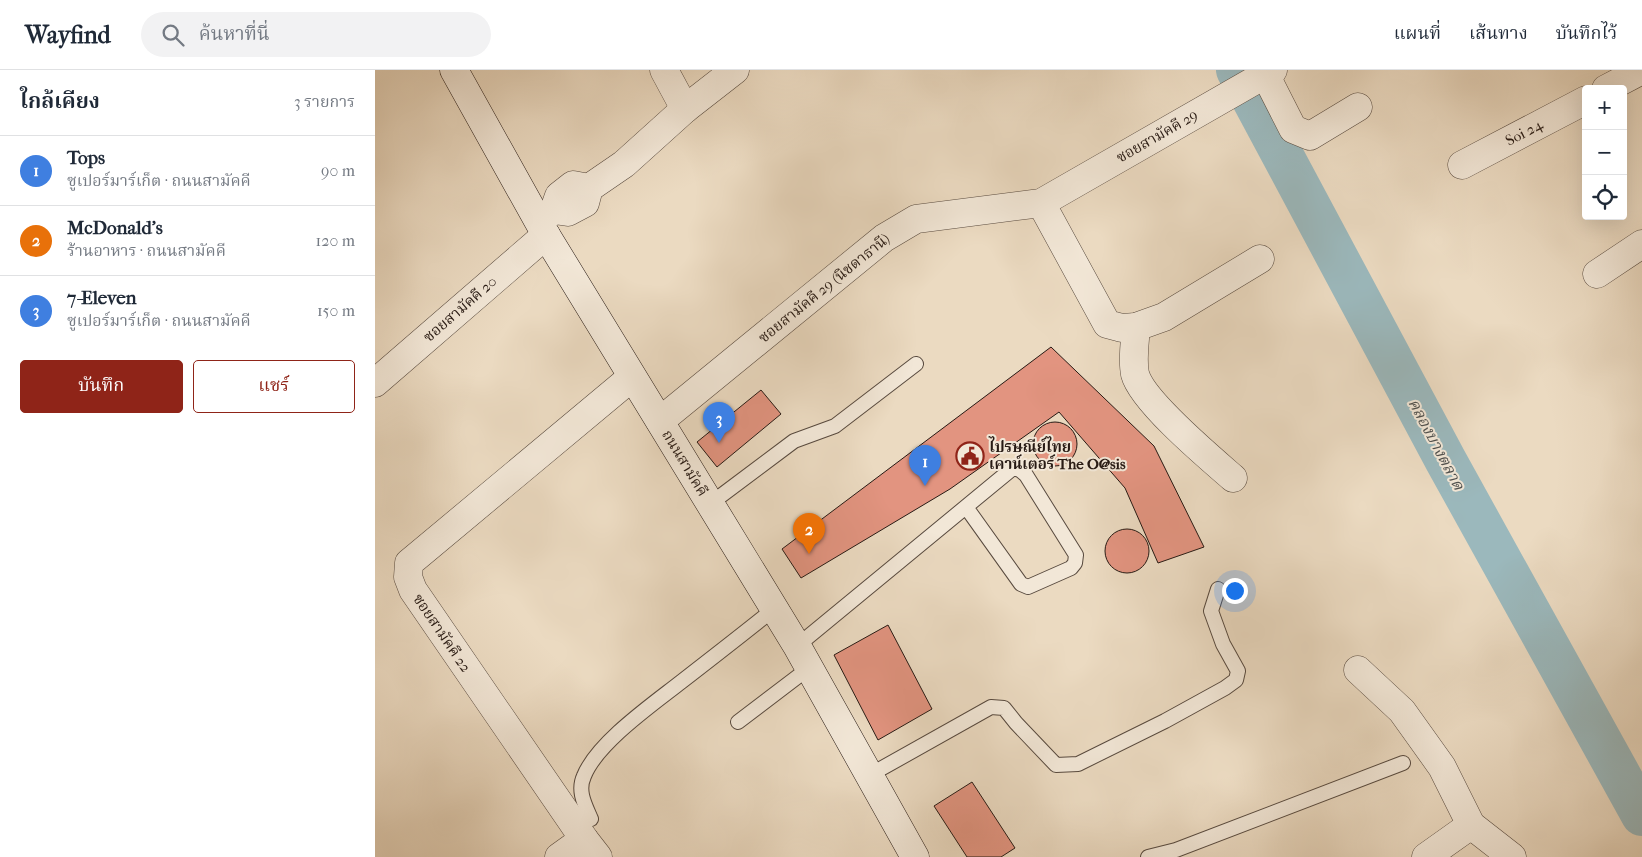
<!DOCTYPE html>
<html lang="th">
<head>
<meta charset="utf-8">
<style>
  :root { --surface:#fff; --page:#f2f2f3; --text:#1f2937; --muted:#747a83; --line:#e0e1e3; --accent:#8f2418 }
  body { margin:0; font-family:"IM FELL French Canon","Noto Serif Thai",serif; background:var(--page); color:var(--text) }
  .controls { position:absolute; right:15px; top:15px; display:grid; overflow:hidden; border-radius:5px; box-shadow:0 5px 20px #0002 }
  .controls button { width:45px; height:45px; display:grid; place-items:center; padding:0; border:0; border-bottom:1px solid var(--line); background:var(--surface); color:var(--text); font:25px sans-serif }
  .you { position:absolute; left:859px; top:520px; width:18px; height:18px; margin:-12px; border:4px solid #fff; border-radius:50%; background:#1a73e8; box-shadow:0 0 0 8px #1a73e833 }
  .badge { display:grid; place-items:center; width:32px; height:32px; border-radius:50%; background:var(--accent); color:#fff; font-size:16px; font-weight:700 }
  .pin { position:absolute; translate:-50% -41px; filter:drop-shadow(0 1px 2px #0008) }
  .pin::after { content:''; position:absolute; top:26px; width:18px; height:15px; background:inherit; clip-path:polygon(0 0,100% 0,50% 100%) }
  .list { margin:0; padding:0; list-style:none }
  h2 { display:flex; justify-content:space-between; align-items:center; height:65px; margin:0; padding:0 20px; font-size:21px }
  h2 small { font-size:16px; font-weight:400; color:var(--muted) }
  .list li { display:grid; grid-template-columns:32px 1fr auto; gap:15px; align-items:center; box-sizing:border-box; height:70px; padding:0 20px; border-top:1px solid var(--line) }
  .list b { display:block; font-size:19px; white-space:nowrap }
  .list p { margin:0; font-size:16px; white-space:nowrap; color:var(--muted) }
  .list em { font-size:16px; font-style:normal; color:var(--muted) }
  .actions { display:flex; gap:10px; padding:15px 20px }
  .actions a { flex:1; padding:11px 0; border:1px solid var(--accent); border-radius:5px; text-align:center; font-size:18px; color:var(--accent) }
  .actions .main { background:var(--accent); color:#fff }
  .icon { flex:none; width:28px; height:28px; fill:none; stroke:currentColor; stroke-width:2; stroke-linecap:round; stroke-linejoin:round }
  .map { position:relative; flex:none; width:1267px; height:787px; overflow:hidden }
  header { display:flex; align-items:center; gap:30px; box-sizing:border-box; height:70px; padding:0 25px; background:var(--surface); border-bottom:1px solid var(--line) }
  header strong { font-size:24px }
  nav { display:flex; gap:28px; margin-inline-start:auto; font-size:18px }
  .search { width:350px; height:45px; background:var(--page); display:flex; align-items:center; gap:12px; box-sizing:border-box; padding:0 18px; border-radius:28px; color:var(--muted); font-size:19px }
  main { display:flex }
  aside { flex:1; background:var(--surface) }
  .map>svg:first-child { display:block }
</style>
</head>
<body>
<header>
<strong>Wayfind</strong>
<div class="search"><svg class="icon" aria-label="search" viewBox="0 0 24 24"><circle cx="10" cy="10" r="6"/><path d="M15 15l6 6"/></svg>ค้นหาที่นี่</div>
<nav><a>แผนที่</a><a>เส้นทาง</a><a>บันทึกไว้</a></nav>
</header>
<main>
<aside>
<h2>ใกล้เคียง<small>3 รายการ</small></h2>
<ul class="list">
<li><span class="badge" style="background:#3f7fe0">1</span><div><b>Tops</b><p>ซูเปอร์มาร์เก็ต · ถนนสามัคคี</p></div><em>90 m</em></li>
<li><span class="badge" style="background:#e8710a">2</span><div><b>McDonald's</b><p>ร้านอาหาร · ถนนสามัคคี</p></div><em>120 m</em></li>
<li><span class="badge" style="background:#3f7fe0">3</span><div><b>7-Eleven</b><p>ซูเปอร์มาร์เก็ต · ถนนสามัคคี</p></div><em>150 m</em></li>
</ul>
<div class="actions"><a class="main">บันทึก</a><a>แชร์</a></div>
</aside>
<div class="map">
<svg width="1267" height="787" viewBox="0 0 1267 787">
  <rect width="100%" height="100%" fill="#ebdac1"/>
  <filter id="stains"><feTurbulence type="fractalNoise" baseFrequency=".004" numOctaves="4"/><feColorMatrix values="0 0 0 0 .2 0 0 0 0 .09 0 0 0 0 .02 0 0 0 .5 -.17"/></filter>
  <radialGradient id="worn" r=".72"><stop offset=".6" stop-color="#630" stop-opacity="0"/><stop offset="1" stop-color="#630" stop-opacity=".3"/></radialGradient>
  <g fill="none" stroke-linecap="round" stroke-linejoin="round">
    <!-- river -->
    <path stroke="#9bb8bc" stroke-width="42" d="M862,0L1071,391L1267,745"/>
  </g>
  <!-- building -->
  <g fill="#e29480" stroke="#271a14">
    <path d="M676,277L779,376L829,477L783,493L750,418L684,342L575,419L426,508L407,479Z"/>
    <path d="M386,320L406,344L342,397L322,372Z"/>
    <circle cx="680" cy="374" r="22"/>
    <circle cx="752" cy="481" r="22"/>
    <path d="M513,555L557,639L503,670L459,585Z"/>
    <path d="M597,712L640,778L626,787H592L559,736Z"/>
  </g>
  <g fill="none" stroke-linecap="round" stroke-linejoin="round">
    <!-- service casing -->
    <g stroke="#584a3f" stroke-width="16">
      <g id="service">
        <path d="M335,434L419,371L460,356L541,294"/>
        <path d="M422,576L638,398L645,400L651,405L701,485L700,493L696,498L653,517L646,514L591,437"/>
        <path d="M363,652L434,598"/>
        <path d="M493,706L616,637L629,638L641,653L681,695L703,694L790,651L850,618L861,610L863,601L848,574L836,541L843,519"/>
        <path d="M216,749C210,735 202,721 209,706C222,673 278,634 306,612C337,588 368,564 399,539"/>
        <path d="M773,787L801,780L1028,693"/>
      </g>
    </g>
    <!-- minor casing -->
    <g stroke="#584a3f" stroke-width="29">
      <g id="minor">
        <path d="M289,0L310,39"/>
        <path d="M890,4L918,59L935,66L983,37"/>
        <path d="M1231,19L1267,0"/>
        <path id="s1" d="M1087,95L1211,30"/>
        <path d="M666,133L732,254L747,258L761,257L789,247L885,189"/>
        <path d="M179,140L193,142L210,133L214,118L249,94L310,39L360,0"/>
        <path d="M164,150L179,140L184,126L198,115L214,118"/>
        <path d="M1222,204L1267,174"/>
        <path d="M761,257C760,272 757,289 760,304C767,331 835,388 858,408"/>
        <path d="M0,313L171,165"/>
        <path d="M983,600L1027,641L1067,697L1096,755L1137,787"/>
        <path d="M184,787L209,769"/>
        <path d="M223,787L209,769L38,520L33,507L34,493L257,307"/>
        <path d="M1051,787L1096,755"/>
      </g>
    </g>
    <!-- tertiary casing -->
    <g stroke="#584a3f" stroke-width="29">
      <path id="tertiary" d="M285,351L509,168L541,149L666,133L898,0"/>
    </g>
    <!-- secondary casing -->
    <g stroke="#271a14" stroke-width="29">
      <path id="secondary" d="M79,0L171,165L422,576L540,787"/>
    </g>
    <!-- service -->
    <use href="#service" stroke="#f2e7d7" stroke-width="14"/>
    <!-- minor -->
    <use href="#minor" stroke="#f2e7d7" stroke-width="28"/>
    <!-- tertiary -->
    <use href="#tertiary" stroke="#f2e7d7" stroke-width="28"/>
    <!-- secondary -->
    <use href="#secondary" stroke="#f2e7d7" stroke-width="28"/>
  </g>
  <!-- icons -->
  <defs>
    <g id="civic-ring" transform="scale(1.4375)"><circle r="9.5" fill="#f2e7d7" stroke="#8f2418" stroke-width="1.5"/><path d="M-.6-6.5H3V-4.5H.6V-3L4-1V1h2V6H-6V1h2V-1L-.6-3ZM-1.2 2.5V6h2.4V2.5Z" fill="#8f2418"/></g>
  </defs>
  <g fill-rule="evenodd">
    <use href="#civic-ring" x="595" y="386"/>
  </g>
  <g text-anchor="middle" stroke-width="4" stroke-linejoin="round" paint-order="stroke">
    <!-- street labels -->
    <g font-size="15" fill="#271a14" stroke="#f2e7d7">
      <text dy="5" stroke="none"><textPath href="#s1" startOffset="70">Soi 24</textPath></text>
      <text transform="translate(782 66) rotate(-30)" y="5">ซอยสามัคคี 29</text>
      <text transform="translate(449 218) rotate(-39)" y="5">ซอยสามัคคี 29 (นิชดาธานี)</text>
      <text transform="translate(85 239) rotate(-41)" y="5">ซอยสามัคคี 20</text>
      <text transform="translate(310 393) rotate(59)" y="5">ถนนสามัคคี</text>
      <text transform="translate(67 563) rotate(56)" y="5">ซอยสามัคคี 22</text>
    </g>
    <!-- poi labels -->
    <g font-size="15" font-weight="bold" fill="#271a14" stroke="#f2e7d7" text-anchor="start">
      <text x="614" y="382">ไปรษณีย์ไทย<tspan x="614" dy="17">เคาน์เตอร์ The O@sis</tspan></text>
    </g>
    <!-- water labels -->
    <g font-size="16" font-style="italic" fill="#50514f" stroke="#f2e7d7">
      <text transform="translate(1062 374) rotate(62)" y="6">คลองบางตลาด</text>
    </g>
  </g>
  <rect width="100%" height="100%" filter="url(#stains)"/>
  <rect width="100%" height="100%" fill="url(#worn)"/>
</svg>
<div class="controls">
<button>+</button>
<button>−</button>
<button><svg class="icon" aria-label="locate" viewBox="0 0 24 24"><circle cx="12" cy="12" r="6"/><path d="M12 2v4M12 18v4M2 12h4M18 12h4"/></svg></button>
</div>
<div class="you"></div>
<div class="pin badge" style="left:550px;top:416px;background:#3f7fe0">1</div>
<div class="pin badge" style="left:434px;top:484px;background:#e8710a">2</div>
<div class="pin badge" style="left:344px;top:373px;background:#3f7fe0">3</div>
</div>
</main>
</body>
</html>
